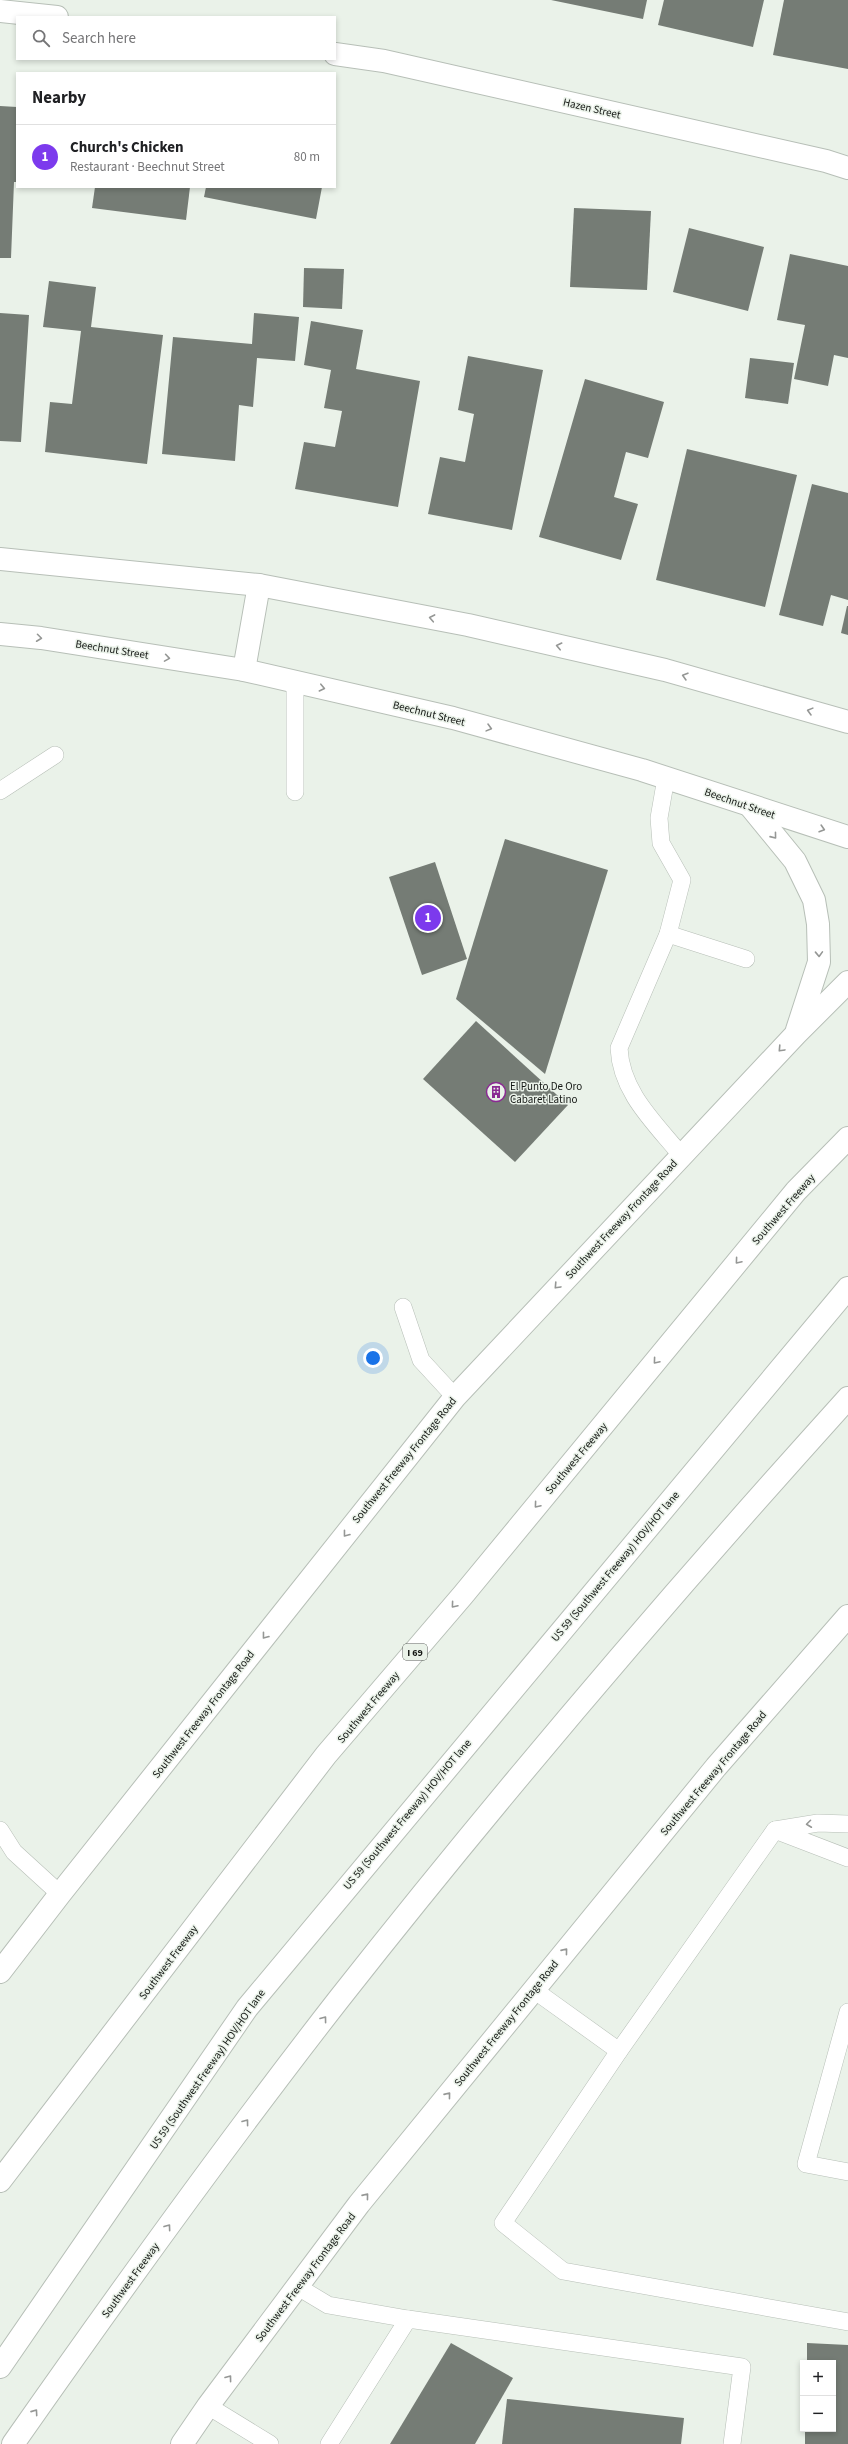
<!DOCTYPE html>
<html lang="en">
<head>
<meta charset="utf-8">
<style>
  :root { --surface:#fff; --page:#f2f2f2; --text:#202124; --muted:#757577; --line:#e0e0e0; --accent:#7c3aed }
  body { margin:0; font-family:"Source Sans 3",sans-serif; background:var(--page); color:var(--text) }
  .controls { position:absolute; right:12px; bottom:12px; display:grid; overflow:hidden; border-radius:0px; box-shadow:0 2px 6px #0003 }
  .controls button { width:36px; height:36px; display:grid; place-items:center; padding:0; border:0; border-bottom:1px solid var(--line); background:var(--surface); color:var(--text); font:20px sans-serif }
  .you { position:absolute; left:373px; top:1358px; width:14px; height:14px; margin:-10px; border:3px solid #fff; border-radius:50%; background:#1a73e8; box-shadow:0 0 0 6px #1a73e833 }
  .badge { display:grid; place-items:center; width:26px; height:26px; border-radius:50%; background:var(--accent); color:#fff; font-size:13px; font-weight:700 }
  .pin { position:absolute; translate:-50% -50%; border:2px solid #fff; box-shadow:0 1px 4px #0006 }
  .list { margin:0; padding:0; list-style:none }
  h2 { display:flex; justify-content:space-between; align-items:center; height:52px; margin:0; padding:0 16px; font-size:17px }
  h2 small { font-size:13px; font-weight:400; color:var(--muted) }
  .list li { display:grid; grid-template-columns:26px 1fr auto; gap:12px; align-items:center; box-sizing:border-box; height:64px; padding:0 16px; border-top:1px solid var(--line) }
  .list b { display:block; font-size:15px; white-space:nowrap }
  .list p { margin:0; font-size:13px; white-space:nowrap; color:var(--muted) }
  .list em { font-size:13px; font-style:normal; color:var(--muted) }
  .icon { flex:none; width:22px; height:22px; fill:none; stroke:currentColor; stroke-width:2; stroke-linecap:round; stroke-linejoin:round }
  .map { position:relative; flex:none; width:848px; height:2444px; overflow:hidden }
  .search { position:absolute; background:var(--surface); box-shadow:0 2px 6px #0003; left:16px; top:16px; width:320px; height:44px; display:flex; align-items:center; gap:10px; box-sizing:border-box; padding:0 14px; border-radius:0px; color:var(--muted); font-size:15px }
  .panel { position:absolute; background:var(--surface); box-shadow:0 2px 6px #0003; left:16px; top:72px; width:320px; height:116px; border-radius:0px }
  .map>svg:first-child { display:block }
</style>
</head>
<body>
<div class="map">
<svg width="848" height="2444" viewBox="0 0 848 2444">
  <rect width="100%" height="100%" fill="#eaf2e9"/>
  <!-- building -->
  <g fill="#757c75">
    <path d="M551,0H647L643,19Z"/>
    <path d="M664,0H764L753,47L658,25Z"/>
    <path d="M784,0H848V69L773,55Z"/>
    <path d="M0,106L17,107V182H14L11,258H0Z"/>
    <path d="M95,187H190L186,220L92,208Z"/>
    <path d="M206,187H322L316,219L204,197Z"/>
    <path d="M574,208L651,211L647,290L570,287Z"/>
    <path d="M689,228L764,247L748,311L673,292Z"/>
    <path d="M790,254L848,266V358L834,355L828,386L794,379L805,325L777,320Z"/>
    <path d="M304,268L344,269L342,309L303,307Z"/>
    <path d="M49,281L96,287L91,327L163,335L147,464L45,452L50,402L72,404L81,331L43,327Z"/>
    <path d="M0,313L29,315L21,442L0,441Z"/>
    <path d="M254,313L299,317L295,361L257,358L253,407L239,405L235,461L162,454L173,337L252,344Z"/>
    <path d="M311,321L363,330L356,369L420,381L398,507L295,489L304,442L335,447L342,411L324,408L331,370L304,365Z"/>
    <path d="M468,356L543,370L512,530L428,514L440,457L465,462L474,414L458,410Z"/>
    <path d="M750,358L794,363L788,404L745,398Z"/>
    <path d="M585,379L664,402L648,458L626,452L614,497L638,504L621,560L539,537Z"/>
    <path d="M687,449L797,475L765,607L656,580Z"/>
    <path d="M812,484L848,493V600L831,595L823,626L779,615Z"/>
    <path d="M847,606H848V635L841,633Z"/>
    <path d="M505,839L608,870L545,1074L456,999Z"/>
    <path d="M435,862L467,959L422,975L389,877Z"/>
    <path d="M476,1021L568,1105L515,1162L423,1079Z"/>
    <path d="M451,2343L513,2378L475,2444H390Z"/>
    <path d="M807,2343L848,2345V2444H805V2429H833V2363H807Z"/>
    <path d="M507,2399L684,2418L681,2444H502Z"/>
  </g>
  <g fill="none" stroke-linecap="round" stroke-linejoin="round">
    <!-- service casing -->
    <g stroke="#b7bfb7" stroke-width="18">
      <g id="service">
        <path d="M295,682V792"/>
        <path d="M666,778L659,818L661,843L682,880L668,934L619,1048C621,1092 654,1122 681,1155"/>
        <path d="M0,791L55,755"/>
        <path d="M668,934L746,959"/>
        <path d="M403,1307L421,1360L455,1397"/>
        <path d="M848,1824L818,1823L775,1830L848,1858"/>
        <path d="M0,1830L14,1852L60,1894"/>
        <path d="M775,1830L619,2051L503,2223L563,2271L848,2322"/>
        <path d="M534,1990L619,2051"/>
        <path d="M848,2012L806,2164L848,2172"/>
        <path d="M298,2287L328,2305L408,2319"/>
        <path d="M208,2406L270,2444"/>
        <path d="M329,2444L408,2319L742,2367L732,2444"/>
      </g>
    </g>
    <!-- minor casing -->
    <g stroke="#b7bfb7" stroke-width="24">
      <g id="minor">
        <path d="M0,11L57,17"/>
        <path d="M335,54L384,61L826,161L848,168"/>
      </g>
    </g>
    <!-- secondary casing -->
    <g stroke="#b7bfb7" stroke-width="24">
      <g id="secondary">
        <path d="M0,559L259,585L468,625L665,670L848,722"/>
        <path d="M0,634L41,638L244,670L453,718L642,770L848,837"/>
        <path d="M244,670L259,585"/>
        <path d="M750,806L795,861L814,900L818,924L819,962L797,1030"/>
        <path d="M0,1972L60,1894L455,1397L796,1034L848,982"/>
        <path d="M182,2444L208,2406L359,2204L716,1767L848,1616"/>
      </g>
    </g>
    <!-- motorway casing -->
    <g stroke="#b7bfb7" stroke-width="24">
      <g id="motorway">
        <path d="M0,2181L326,1755L463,1595L796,1191L848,1138"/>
        <path d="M0,2367L247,2008L848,1288"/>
        <path d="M13,2444C118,2294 226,2144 339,1999C501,1793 672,1593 848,1398"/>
      </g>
    </g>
    <!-- service -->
    <use href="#service" stroke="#fff" stroke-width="17"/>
    <!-- minor -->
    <use href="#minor" stroke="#fff" stroke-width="22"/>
    <!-- secondary -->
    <use href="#secondary" stroke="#fff" stroke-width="22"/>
    <!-- motorway -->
    <use href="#motorway" stroke="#fff" stroke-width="22"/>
  </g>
  <!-- one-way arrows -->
  <defs><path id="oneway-chevron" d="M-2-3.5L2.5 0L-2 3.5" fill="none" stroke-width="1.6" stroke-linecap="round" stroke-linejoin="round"/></defs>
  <g stroke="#959795">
    <use href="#oneway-chevron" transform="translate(432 618) rotate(-169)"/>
    <use href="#oneway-chevron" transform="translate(39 638) rotate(7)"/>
    <use href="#oneway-chevron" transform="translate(559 646) rotate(-167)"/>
    <use href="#oneway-chevron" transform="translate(167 658) rotate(9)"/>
    <use href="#oneway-chevron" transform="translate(685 676) rotate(-164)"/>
    <use href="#oneway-chevron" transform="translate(322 688) rotate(13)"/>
    <use href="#oneway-chevron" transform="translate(810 711) rotate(-165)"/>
    <use href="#oneway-chevron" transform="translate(489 728) rotate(15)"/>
    <use href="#oneway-chevron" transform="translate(822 829) rotate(17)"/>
    <use href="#oneway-chevron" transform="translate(774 836) rotate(51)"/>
    <use href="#oneway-chevron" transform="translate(819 954) rotate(88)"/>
    <use href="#oneway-chevron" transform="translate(781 1049) rotate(133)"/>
    <use href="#oneway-chevron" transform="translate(738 1261) rotate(130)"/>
    <use href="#oneway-chevron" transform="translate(557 1286) rotate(133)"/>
    <use href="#oneway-chevron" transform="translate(656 1361) rotate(130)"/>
    <use href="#oneway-chevron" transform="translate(537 1505) rotate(130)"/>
    <use href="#oneway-chevron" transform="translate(346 1534) rotate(128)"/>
    <use href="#oneway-chevron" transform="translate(454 1605) rotate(130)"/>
    <use href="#oneway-chevron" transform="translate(265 1636) rotate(128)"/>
    <use href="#oneway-chevron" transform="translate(809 1824) rotate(173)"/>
    <use href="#oneway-chevron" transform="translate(565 1951) rotate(-51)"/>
    <use href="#oneway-chevron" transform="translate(324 2019) rotate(-53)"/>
    <use href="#oneway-chevron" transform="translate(448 2095) rotate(-51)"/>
    <use href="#oneway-chevron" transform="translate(246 2122) rotate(-53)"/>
    <use href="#oneway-chevron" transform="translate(366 2196) rotate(-51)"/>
    <use href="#oneway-chevron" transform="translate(168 2227) rotate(-54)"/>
    <use href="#oneway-chevron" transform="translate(229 2378) rotate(-53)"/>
    <use href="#oneway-chevron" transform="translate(35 2412) rotate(-55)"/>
  </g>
  <!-- icons -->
  <defs>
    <g id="building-ring" transform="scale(1)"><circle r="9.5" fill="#eaf2e9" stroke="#8a2a93" stroke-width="1.5"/><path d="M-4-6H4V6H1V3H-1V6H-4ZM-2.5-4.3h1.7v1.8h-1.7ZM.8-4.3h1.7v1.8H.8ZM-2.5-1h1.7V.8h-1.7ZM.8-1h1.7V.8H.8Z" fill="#8a2a93"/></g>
  </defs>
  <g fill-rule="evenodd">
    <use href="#building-ring" x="496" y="1092"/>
  </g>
  <g text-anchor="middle" stroke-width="3" stroke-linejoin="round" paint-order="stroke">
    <!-- shield labels -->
    <rect fill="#eaf2e9" stroke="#545954" stroke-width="1" x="403" y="1644" width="24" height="16" rx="3"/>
    <g font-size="10" font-weight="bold" fill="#141714">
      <text x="415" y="1656">I 69</text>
    </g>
    <!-- street labels -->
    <g font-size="11" fill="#141714" stroke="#eaf2e9">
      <text transform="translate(592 108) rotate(13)" y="4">Hazen Street</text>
      <text transform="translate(112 649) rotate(9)" y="4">Beechnut Street</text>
      <text transform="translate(429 713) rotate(14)" y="4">Beechnut Street</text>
      <text transform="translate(740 803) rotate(19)" y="4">Beechnut Street</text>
      <text transform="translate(783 1209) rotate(-49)" y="4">Southwest Freeway</text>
      <text transform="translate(621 1219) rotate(-47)" y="4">Southwest Freeway Frontage Road</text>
      <text transform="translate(576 1458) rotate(-50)" y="4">Southwest Freeway</text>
      <text transform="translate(404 1460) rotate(-51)" y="4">Southwest Freeway Frontage Road</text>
      <text transform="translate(615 1566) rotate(-50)" y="4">US 59 (Southwest Freeway) HOV/HOT lane</text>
      <text transform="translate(368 1707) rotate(-50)" y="4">Southwest Freeway</text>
      <text transform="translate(203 1714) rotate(-52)" y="4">Southwest Freeway Frontage Road</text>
      <text transform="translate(713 1773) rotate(-50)" y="4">Southwest Freeway Frontage Road</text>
      <text transform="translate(407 1814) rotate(-50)" y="4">US 59 (Southwest Freeway) HOV/HOT lane</text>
      <text transform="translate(168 1962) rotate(-53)" y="4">Southwest Freeway</text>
      <text transform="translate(506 2023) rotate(-51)" y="4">Southwest Freeway Frontage Road</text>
      <text transform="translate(207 2069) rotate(-55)" y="4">US 59 (Southwest Freeway) HOV/HOT lane</text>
      <text transform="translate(305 2277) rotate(-53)" y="4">Southwest Freeway Frontage Road</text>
      <text transform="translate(130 2280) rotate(-54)" y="4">Southwest Freeway</text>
    </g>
    <!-- poi labels -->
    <g font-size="11" fill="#141714" stroke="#eaf2e9" text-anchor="start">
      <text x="510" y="1090">El Punto De Oro<tspan x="510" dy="13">Cabaret Latino</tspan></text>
    </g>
  </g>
</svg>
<div class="controls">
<button>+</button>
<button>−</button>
</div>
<div class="you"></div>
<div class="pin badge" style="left:428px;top:918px">1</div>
<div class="search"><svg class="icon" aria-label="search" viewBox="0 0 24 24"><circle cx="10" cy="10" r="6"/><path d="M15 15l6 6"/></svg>Search here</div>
<section class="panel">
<h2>Nearby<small></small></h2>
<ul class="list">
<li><span class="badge">1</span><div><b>Church's Chicken</b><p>Restaurant · Beechnut Street</p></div><em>80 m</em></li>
</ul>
</section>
</div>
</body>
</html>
